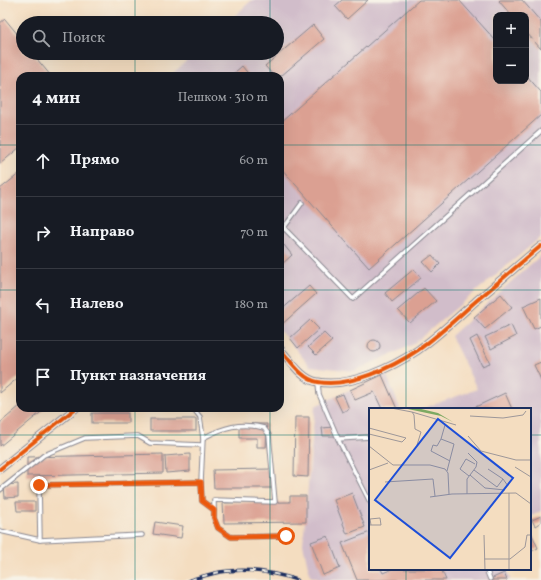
<!DOCTYPE html>
<html lang="ru">
<head>
<meta charset="utf-8">
<style>
  :root { --surface:#171b24; --page:#242831; --text:#f1f3f6; --muted:#9ea1a6; --line:#363941 }
  body { margin:0; font-family:Vollkorn,serif; background:var(--page); color:var(--text) }
  .controls { position:absolute; right:12px; top:12px; display:grid; overflow:hidden; border-radius:8px; box-shadow:0 4px 16px #0002 }
  .controls button { width:36px; height:36px; display:grid; place-items:center; padding:0; border:0; border-bottom:1px solid var(--line); background:var(--surface); color:var(--text); font:20px sans-serif }
  .stop { position:absolute; width:12px; height:12px; margin:-9px; border:3px solid #ea580c; border-radius:50%; background:#fff }
  .stop.end { background:#ea580c; border-color:#fff; box-shadow:0 1px 4px #0008 }
  .list { margin:0; padding:0; list-style:none }
  h2 { display:flex; justify-content:space-between; align-items:center; height:52px; margin:0; padding:0 16px; font-size:17px }
  h2 small { font-size:13px; font-weight:400; color:var(--muted) }
  .list li { display:grid; grid-template-columns:26px 1fr auto; gap:12px; align-items:center; box-sizing:border-box; height:72px; padding:0 16px; border-top:1px solid var(--line) }
  .list b { display:block; font-size:15px; white-space:nowrap }
  .list em { font-size:13px; font-style:normal; color:var(--muted) }
  .icon { flex:none; width:22px; height:22px; fill:none; stroke:currentColor; stroke-width:2; stroke-linecap:round; stroke-linejoin:round }
  .map { position:relative; flex:none; width:541px; height:580px; overflow:hidden }
  .search { position:absolute; background:var(--surface); box-shadow:0 4px 16px #0002; left:16px; top:16px; width:268px; height:44px; display:flex; align-items:center; gap:10px; box-sizing:border-box; padding:0 14px; border-radius:22px; color:var(--muted); font-size:15px }
  .panel { position:absolute; background:var(--surface); box-shadow:0 4px 16px #0002; left:16px; top:72px; width:268px; height:340px; border-radius:12px }
  .map>svg:first-child { display:block }
</style>
</head>
<body>
<div class="map">
<svg width="541" height="580" viewBox="0 0 541 580">
  <rect width="100%" height="100%" fill="#f7f3e8"/>
  <filter id="ink" filterUnits="userSpaceOnUse"><feTurbulence type="fractalNoise" baseFrequency=".025" numOctaves="2"/><feDisplacementMap in="SourceGraphic" scale="8" xChannelSelector="R" yChannelSelector="G"/><feConvolveMatrix kernelMatrix="1 2 1 2 8 2 1 2 1" color-interpolation-filters="sRGB"/></filter>
  <filter id="wash" filterUnits="userSpaceOnUse"><feTurbulence type="fractalNoise" baseFrequency=".012" numOctaves="4" result="noise"/><feDisplacementMap in="SourceGraphic" scale="16" xChannelSelector="R" yChannelSelector="G"/><feGaussianBlur stdDeviation="0.9" result="paint"/><feColorMatrix in="noise" values="0 0 0 0 0 0 0 0 0 0 0 0 0 0 0 0 0 1.4 0 .05"/><feComposite in="paint" operator="in"/></filter>
  <g filter="url(#wash)">
    <rect width="100%" height="100%" fill="#f4ddc0"/>
    <!-- industrial -->
    <g fill="#d1bdca" fill-rule="evenodd">
      <path d="M252,0H541V237L412,345L354,371L310,366L280,331V76H170L195,53H277V23H227ZM496,15H526V81H496Z"/>
      <path d="M541,255V511L530,517V409H421L477,389L451,336Z"/>
      <path d="M386,373L400,409H370V569H507L510,580H321L310,576L303,544L315,406Z"/>
    </g>
    <g id="blocks">
      <!-- building -->
      <g fill="#dba092">
        <path d="M342,0H368L347,19L335,6Z"/>
        <path d="M419,0H459L496,41V81H526V75L541,92V115L369,268L280,167V123Z"/>
        <path d="M500,0H522L541,22V49L526,32V15H511L499,1Z"/>
        <path d="M5,19L23,41V53H32L51,76H20V147L0,164V23Z"/>
        <path d="M313,25L324,39L281,76H274L265,66Z"/>
        <path d="M242,66L250,76H236L234,73Z"/>
        <path d="M20,173V376L0,393V189Z"/>
        <path d="M284,245L292,255L280,266V249Z"/>
        <path d="M432,255L440,264L432,272L423,262Z"/>
        <path d="M414,269L421,278L392,302L385,293Z"/>
        <path d="M309,286L316,294L280,326V311Z"/>
        <path d="M424,288L436,301L410,323L398,310Z"/>
        <path d="M501,294L512,307L485,329L474,317Z"/>
        <path d="M541,298V326L534,329L523,306Z"/>
        <path d="M310,320L319,329L298,348L290,338Z"/>
        <path d="M511,325L516,336L491,349L485,337Z"/>
        <path d="M324,333L332,341L316,355L308,347Z"/>
        <path d="M477,336L490,363L482,366L470,340Z"/>
        <circle cx="374" cy="346" r="6"/>
        <path d="M541,362V380L534,365Z"/>
        <path d="M382,375L397,409H382L374,392L355,400L350,390Z"/>
        <path d="M505,393L512,409H471Z"/>
        <path d="M343,394L349,409L342,412L335,397Z"/>
        <path d="M20,406V408H46L0,446V423Z"/>
        <rect x="92" y="413" width="36" height="10"/>
        <path d="M295,417H309L308,477L294,476Z"/>
        <rect x="150" y="419" width="46" height="12"/>
        <path d="M239,424H267L266,447H257V438H239Z"/>
        <path d="M334,427L335,436H323L322,428Z"/>
        <path d="M163,454V473L27,476V457Z"/>
        <path d="M190,454V471L166,473L165,456Z"/>
        <path d="M272,469V488H214L213,470Z"/>
        <path d="M18,484V497L5,498L4,485Z"/>
        <path d="M352,493L365,527L347,534L334,500Z"/>
        <path d="M290,496H306V522L224,523L223,503L290,502Z"/>
        <path d="M16,502H35V511H17Z"/>
        <path d="M541,516V522L535,526L532,520Z"/>
        <path d="M155,522L183,526L181,538L153,534Z"/>
        <path d="M530,530L538,548L530,552Z"/>
        <path d="M370,532V569H381L383,573L392,569H446L442,571L446,580H357L342,543Z"/>
        <path d="M328,536L340,568L323,575L311,542Z"/>
        <path d="M504,573L507,580H488Z"/>
      </g>
    </g>
  </g>
  <g filter="url(#ink)">
    <use href="#blocks" fill-opacity="0" stroke="#88868f" stroke-width="1"/>
    <g fill="none" stroke-linecap="round" stroke-linejoin="round">
      <!-- lane casing -->
      <g stroke="#88868f" stroke-width="5.5">
        <g id="lane">
          <path d="M284,228L353,299L541,131"/>
          <path d="M280,233L302,203"/>
          <path d="M318,382L319,394L340,443L370,502"/>
          <path d="M193,408L200,417L203,438L201,482L202,501L214,510V518L218,528L231,537L286,536"/>
          <path d="M203,438C224,427 240,422 264,428L269,435L275,502L214,500V510"/>
          <path d="M338,439L370,437"/>
          <path d="M0,490L44,455L85,438L138,436L150,443L202,445"/>
          <path d="M0,531L40,540L39,485L201,482"/>
          <path d="M40,540L142,535"/>
          <path d="M486,569L490,579"/>
        </g>
      </g>
      <!-- street casing -->
      <g stroke="#88868f" stroke-width="9">
        <g id="street">
          <path d="M280,349C290,360 302,380 318,382C349,388 393,367 418,350C438,336 457,318 476,301C498,283 519,264 541,246"/>
          <path d="M0,469L76,408"/>
        </g>
      </g>
      <!-- lane -->
      <use href="#lane" stroke="#fff" stroke-width="3.5"/>
      <!-- street -->
      <use href="#street" stroke="#fff" stroke-width="7"/>
      <!-- rail casing -->
      <g stroke="#1b2f5e" stroke-width="3.5">
        <path id="rail" d="M190,580C200,577 210,574 220,572C245,568 273,572 297,580"/>
      </g>
      <!-- rail -->
      <use href="#rail" stroke="#f7f3e8" stroke-width="2" stroke-dasharray="6" stroke-linecap="butt"/>
      <!-- cycleway casing -->
      <g stroke="#f7f3e8" stroke-width="6">
        <g id="cycleway">
          <path d="M280,349C290,360 302,380 318,382C349,388 393,367 418,350C438,336 457,318 476,301C498,283 519,264 541,246"/>
          <path d="M0,469L76,408"/>
        </g>
      </g>
      <!-- cycleway -->
      <use href="#cycleway" stroke="#e8590c" stroke-width="4"/>
    </g>
  </g>
  <g fill="none" stroke-linecap="round" stroke-linejoin="round" filter="url(#ink)">
    <!-- route -->
    <path stroke="#ea580c" stroke-width="5" d="M39,485L201,482L202,501L214,510V518L218,528L231,537L286,536"/>
  </g>
  <!-- grid -->
  <path fill="none" stroke="#0f766e" stroke-width="1" stroke-opacity="0.55" d="M135,0V23M270,0V23M406,0V409M135,53V76M270,53V76M0,145H20M280,145H541M0,290H20M280,290H541M135,408V580M270,408V580M0,435H370M530,435H541M406,569V580"/>
  <!-- overview -->
  <g transform="translate(369 408)">
    <rect width="162" height="162" fill="#f4ddc0"/>
    <path d="M34,0H48L69,5L84,14L72,8Z" fill="#7da962"/>
    <path fill="none" stroke="#9d9799" stroke-width="1" d="M22,0L43,4L45,7L46,21L52,24L48,37M43,4L87,17M101,8L134,10L154,7L157,3M76,17L72,31L85,36L78,63M0,20L37,30L33,34L0,26M99,28L112,43L147,52H162M72,31L68,38L64,37L62,43L81,53M0,38L24,57H61L76,61L79,65L80,86M146,59L162,69M119,61L134,71M0,62L19,55M105,62L128,79L134,71L139,78M101,67L116,80L136,82M100,68L91,61L97,51L106,56M16,74L64,71L66,88M140,85V162M98,86V71L107,59L108,54L99,45M61,89L83,86L147,85L162,96M0,117H12L11,110L1,111L2,117M115,127L116,162M115,151H141L156,139L158,127H162"/>
    <path fill="#1d4ed8" fill-opacity="0.15" stroke="#1d4ed8" stroke-width="2" d="M69,11L144,70L81,150L6,92Z"/>
    <rect width="162" height="162" fill="none" stroke="#1b2f5e" stroke-width="2"/>
  </g>
</svg>
<div class="controls">
<button>+</button>
<button>−</button>
</div>
<div class="stop" style="left:286px;top:536px"></div>
<div class="stop end" style="left:39px;top:485px"></div>
<div class="search"><svg class="icon" aria-label="search" viewBox="0 0 24 24"><circle cx="10" cy="10" r="6"/><path d="M15 15l6 6"/></svg>Поиск</div>
<section class="panel">
<h2>4 мин<small>Пешком · 310 m</small></h2>
<ul class="list">
<li><svg class="icon" aria-label="ahead" viewBox="0 0 24 24"><path d="M12 20V5M6 11l6-6 6 6"/></svg><div><b>Прямо</b></div><em>60 m</em></li>
<li><svg class="icon" aria-label="right" viewBox="0 0 24 24"><path d="M7 20v-9h11M14 6l5 5-5 5"/></svg><div><b>Направо</b></div><em>70 m</em></li>
<li><svg class="icon" aria-label="left" viewBox="0 0 24 24"><path d="M17 20v-9H6M10 6l-5 5 5 5"/></svg><div><b>Налево</b></div><em>180 m</em></li>
<li><svg class="icon" aria-label="arrive" viewBox="0 0 24 24"><path d="M6 21V4h12l-3 4 3 4H6"/></svg><div><b>Пункт назначения</b></div></li>
</ul>
</section>
</div>
</body>
</html>
